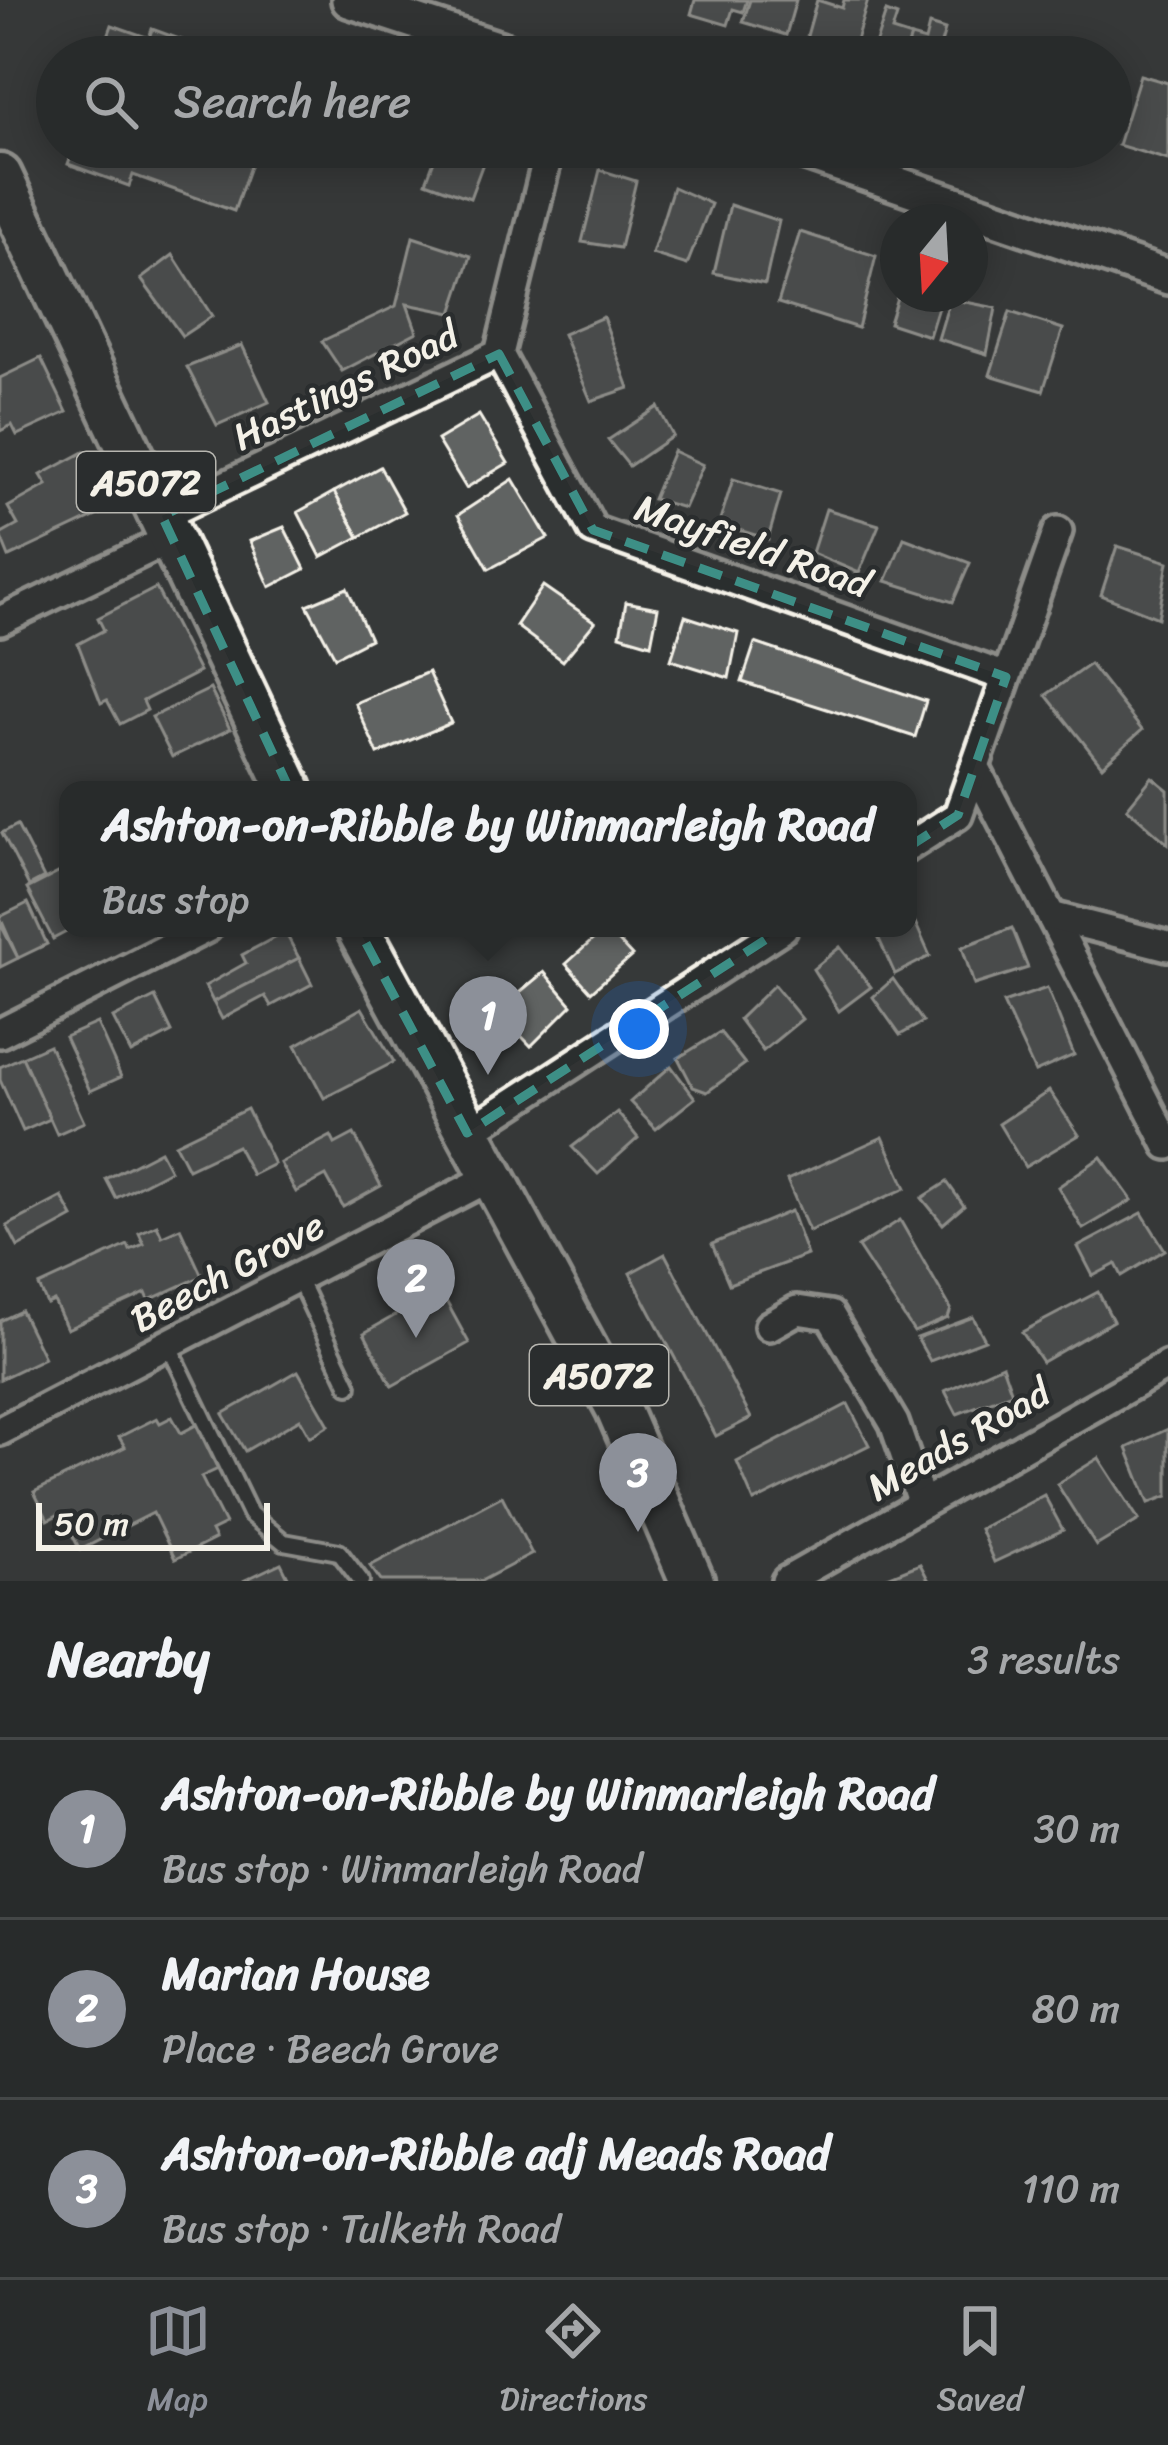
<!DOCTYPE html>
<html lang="en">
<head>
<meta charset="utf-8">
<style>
  :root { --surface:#282b2b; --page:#343737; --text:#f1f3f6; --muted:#a5a7a9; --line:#444747; --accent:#8c9099 }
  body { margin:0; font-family:Sriracha,sans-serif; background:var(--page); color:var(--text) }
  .compass { position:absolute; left:880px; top:204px; width:108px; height:108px; border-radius:50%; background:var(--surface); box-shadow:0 6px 30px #0003; rotate:198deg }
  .scale { position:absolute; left:36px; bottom:30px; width:234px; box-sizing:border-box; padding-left:12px; border:6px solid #f4f1e8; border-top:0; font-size:33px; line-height:42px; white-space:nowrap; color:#f4f1e8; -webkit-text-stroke:9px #2a2d2e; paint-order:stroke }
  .you { position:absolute; left:639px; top:1029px; width:42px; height:42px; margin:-30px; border:9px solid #fff; border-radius:50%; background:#1a73e8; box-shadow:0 0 0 18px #1a73e833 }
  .badge { display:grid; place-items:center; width:78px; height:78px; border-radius:50%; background:var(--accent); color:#fff; font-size:39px; font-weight:700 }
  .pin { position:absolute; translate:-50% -99px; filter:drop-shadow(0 3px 6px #0008) }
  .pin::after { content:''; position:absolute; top:63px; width:42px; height:36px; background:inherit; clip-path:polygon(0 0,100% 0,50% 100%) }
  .popup { position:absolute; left:59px; top:781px; width:858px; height:156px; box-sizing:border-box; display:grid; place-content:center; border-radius:24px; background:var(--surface); filter:drop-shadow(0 3px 9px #0005); font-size:39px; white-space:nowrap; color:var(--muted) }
  .popup b { font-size:45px; color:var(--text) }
  .popup::after { content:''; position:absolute; left:50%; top:100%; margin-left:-24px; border:24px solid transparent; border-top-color:var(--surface) }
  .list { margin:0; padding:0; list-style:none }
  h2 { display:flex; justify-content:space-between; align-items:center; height:156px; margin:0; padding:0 48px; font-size:51px }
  h2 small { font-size:39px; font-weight:400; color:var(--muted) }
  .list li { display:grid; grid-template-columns:78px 1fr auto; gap:36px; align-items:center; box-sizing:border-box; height:180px; padding:0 48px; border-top:3px solid var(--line) }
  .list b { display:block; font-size:45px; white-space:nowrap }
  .list p { margin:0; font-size:39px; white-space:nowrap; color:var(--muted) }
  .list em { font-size:39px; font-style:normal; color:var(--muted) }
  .icon { flex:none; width:66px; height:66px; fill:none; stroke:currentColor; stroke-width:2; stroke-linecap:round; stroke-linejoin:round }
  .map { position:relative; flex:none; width:1168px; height:1581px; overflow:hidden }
  .search { position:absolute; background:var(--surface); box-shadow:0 6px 30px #0003; left:36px; right:36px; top:36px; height:132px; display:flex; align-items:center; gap:30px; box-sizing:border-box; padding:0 42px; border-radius:66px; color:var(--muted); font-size:45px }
  .sheet { height:696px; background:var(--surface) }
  nav { display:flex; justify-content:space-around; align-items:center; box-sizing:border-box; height:168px; border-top:3px solid var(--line); background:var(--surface); font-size:33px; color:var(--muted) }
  nav a { display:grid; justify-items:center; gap:6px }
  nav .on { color:var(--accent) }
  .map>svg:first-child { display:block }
</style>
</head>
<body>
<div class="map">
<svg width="1168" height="1581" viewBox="0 0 1168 1581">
  <rect width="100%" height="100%" fill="#363939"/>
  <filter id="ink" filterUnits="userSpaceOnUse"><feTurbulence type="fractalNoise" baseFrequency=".00833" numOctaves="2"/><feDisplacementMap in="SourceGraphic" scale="24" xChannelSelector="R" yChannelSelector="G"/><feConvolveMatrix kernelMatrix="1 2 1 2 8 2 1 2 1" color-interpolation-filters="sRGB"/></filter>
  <g filter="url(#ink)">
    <!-- building -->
    <g fill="#616362" stroke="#f4f1e8" stroke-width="3">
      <path d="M695,0H747L743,12L733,9L728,25L691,14Z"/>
      <path d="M750,0H796L786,35L743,22Z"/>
      <path d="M817,0L842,8L844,0H868L851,57L805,43Z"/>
      <path d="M886,12L897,16L892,31L911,37L904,57H871Z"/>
      <path d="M112,25L149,38L152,29L190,43L185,57H87L89,49L102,53Z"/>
      <path d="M929,25L945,30L937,57H904L911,37L925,41Z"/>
      <path d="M1140,75L1168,83V160L1118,145Z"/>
      <path d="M74,147H257L234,211L133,175L129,186L68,164Z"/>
      <path d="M439,147H489L470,198L426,182Z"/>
      <path d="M600,170L636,181L620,248L582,242Z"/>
      <path d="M673,187L711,204L687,265L652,254Z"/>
      <path d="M730,205L779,221L765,284L714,273Z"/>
      <path d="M800,232L876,256L858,328L778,303Z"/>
      <path d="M413,237L471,256L452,313L407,304L417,332L342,371L322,341L396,306Z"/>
      <path d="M173,255L212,316L182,336L141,279Z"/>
      <path d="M898,294H942L929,336L889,323Z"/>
      <path d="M950,299L996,308L987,354L938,339Z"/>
      <path d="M1010,312L1063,329L1043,391L990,375Z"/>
      <path d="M603,317L629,388L591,401L563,334Z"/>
      <path d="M242,345L269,402L217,425L187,367Z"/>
      <path d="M41,358L67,412L17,435L12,425L0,431V378Z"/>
      <path d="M658,407L673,436L629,466L608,440Z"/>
      <path d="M479,415L508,463L466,488L437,440Z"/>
      <path d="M673,451L703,465L684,508L653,499Z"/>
      <path d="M84,452L115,507L9,557L0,535L18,525L8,507L47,485L41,475Z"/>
      <path d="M380,467L405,512L359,537L334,492Z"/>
      <path d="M513,479L548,538L489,569L458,515Z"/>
      <path d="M733,479L781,494L768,539L719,524Z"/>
      <path d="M334,492L359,537L321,557L298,512Z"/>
      <path d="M826,509L879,525L859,573L812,553Z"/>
      <path d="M284,527L305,569L270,587L250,541Z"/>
      <path d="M904,538L970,563L953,602L886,581Z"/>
      <path d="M1117,546L1168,562L1158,618L1101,595Z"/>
      <path d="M543,586L595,622L563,661L516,626Z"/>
      <path d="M156,588L199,672L143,701L147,710L120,724L107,700L101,703L78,644L104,630L98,618Z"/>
      <path d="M347,588L370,639L335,657L307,605Z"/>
      <path d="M626,602L658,608L651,644L620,635Z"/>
      <path d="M685,616L738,633L729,678L671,660Z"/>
      <path d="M755,643L926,701L915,737L742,682Z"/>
      <path d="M1090,664L1142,730L1102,766L1046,695Z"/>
      <path d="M428,672L451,723L378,754L355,703Z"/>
      <path d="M210,689L230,729L172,757L152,717Z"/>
      <path d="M1152,777L1168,790V844L1127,808Z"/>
      <path d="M17,825L44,878L29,886L2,833Z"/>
      <path d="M68,868V928H74L53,939L27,889Z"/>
      <path d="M28,903L47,944L18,958L0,917Z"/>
      <path d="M910,911L930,956L895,974L874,928H908Z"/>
      <path d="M0,923L18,958L0,967Z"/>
      <path d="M606,928L632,956L591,992L566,964Z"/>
      <path d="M1012,928L1028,968L974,985L962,947Z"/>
      <path d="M285,932L299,958L213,1002L205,986L246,963L242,955Z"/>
      <path d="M840,947L871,987L839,1011L813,969Z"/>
      <path d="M299,958L312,984L271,1006L265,996L222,1019L213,1002Z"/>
      <path d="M544,972L572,1005L531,1046L497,1011Z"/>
      <path d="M893,979L923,1022L900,1035L873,997Z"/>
      <path d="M774,985L802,1019L763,1051L739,1019Z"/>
      <path d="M1047,988L1074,1055L1035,1072L1003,1003Z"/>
      <path d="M155,997L172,1032L131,1053L113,1018Z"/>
      <path d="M362,1008L394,1062L324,1098L296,1045Z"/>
      <path d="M97,1023L121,1077L90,1091L65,1037Z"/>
      <path d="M720,1032L745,1064L707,1092L693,1087L678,1058Z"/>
      <path d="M49,1045L84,1122L57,1134L22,1057Z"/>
      <path d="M22,1057L50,1119L23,1131L0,1080V1067Z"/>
      <path d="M671,1066L695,1098L656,1129L630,1102Z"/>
      <path d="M1049,1091L1079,1135L1025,1167L999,1124Z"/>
      <path d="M247,1109L274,1164L252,1175L237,1146L188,1169L175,1144Z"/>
      <path d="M617,1112L638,1138L598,1174L572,1147Z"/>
      <path d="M354,1134L381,1186L343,1207L326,1176L296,1192L280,1163L331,1136L335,1144Z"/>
      <path d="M883,1137L906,1188L809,1231L787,1180Z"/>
      <path d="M160,1151L170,1170L116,1198L106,1179Z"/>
      <path d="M1101,1157L1132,1200L1083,1229L1058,1187Z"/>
      <path d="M947,1182L964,1206L943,1224L922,1198Z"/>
      <path d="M62,1197L73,1217L18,1247L7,1226Z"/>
      <path d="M791,1211L807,1255L729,1284L712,1244Z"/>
      <path d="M1142,1213L1165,1250L1122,1276L1116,1264L1093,1276L1078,1247Z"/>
      <path d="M900,1220L951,1309L948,1318L914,1332L858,1247Z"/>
      <path d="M157,1225L162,1236L180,1228L202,1276L149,1300L146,1293L67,1329L54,1301L47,1304L39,1286L128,1245L130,1250L144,1244L139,1233Z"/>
      <path d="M665,1254L751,1418L716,1436L630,1273Z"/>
      <path d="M440,1290L469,1343L392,1386L364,1333Z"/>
      <path d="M1098,1292L1113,1321L1042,1362L1022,1332Z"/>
      <path d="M21,1311L44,1358L0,1379V1321Z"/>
      <path d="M973,1317L985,1340L930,1361L917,1338Z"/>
      <path d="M1002,1365L1012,1393L957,1414L945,1391Z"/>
      <path d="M298,1371L329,1425L310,1437L300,1419L245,1451L223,1414Z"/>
      <path d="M848,1404L869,1445L754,1502L737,1462Z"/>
      <path d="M172,1417L181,1433L198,1424L220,1468L201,1477L225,1524L211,1531L215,1539L175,1559L153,1513L80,1550L61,1513L48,1520L34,1492L125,1447L119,1437L157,1418L160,1423Z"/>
      <path d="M1168,1429V1496L1149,1503L1127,1448Z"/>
      <path d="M1099,1458L1139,1520L1096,1546L1057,1484Z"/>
      <path d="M1044,1495L1063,1530L994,1562L980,1529Z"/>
      <path d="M502,1496L532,1554L481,1581H381L370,1566Z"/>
      <path d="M281,1563L290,1581H243Z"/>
      <path d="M920,1564L929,1581H881L880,1580Z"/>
    </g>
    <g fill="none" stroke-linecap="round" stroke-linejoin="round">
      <!-- service casing -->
      <g stroke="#f4f1e8" stroke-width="22">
        <g id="service">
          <path d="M297,1276L349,1386"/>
          <path d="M169,1346L250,1514L284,1542L339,1552L361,1581"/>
        </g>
      </g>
      <!-- minor casing -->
      <g stroke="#f4f1e8" stroke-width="36">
        <g id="minor">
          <path d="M499,354L593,530L1006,677"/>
          <path d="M162,516L499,354L550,147"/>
          <path d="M0,621L174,537"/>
          <path d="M975,767L1168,1145"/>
          <path d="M908,847L958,815L1058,531"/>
          <path d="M1051,916L1168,946"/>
          <path d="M0,1033L207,928"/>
          <path d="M467,1133L783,928"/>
          <path d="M769,1326L797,1310L830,1315L894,1423L922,1504"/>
          <path d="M0,1431L489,1178"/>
          <path d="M786,1581L1168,1365"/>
        </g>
      </g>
      <!-- tertiary casing -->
      <g stroke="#f4f1e8" stroke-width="42">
        <g id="tertiary">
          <path d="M349,0L524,57"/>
          <path d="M789,147L1168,277"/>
        </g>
      </g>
      <!-- primary casing -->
      <g stroke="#f4f1e8" stroke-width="51">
        <g id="primary">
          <path d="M0,176L290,790"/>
          <path d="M358,928L617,1407L692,1581"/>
        </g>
      </g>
      <!-- service -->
      <use href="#service" stroke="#2a2d2e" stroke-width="14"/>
      <!-- minor -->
      <use href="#minor" stroke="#2a2d2e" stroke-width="27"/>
      <!-- tertiary -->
      <use href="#tertiary" stroke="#2a2d2e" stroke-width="33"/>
      <!-- primary -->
      <use href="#primary" stroke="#2a2d2e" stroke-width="42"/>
    </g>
  </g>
  <!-- marked area -->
  <path d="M0 0H1168V1581H0ZM499,354L593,530L1006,677L958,815L467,1133L326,868L162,516Z" fill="#363939" fill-opacity=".55" fill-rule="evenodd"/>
  <path fill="none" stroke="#3d8f86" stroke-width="9" stroke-dasharray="24 15" stroke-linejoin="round" d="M499,354L593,530L1006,677L958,815L467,1133L326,868L162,516Z"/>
  <g text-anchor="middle" stroke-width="9" stroke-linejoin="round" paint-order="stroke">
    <!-- shield labels -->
    <g fill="#2a2d2e" stroke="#b7b6b0" stroke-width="3">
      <rect x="77" y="452" width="138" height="60" rx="9"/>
      <rect x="530" y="1345" width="138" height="60" rx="9"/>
    </g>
    <g font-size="36" font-weight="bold" fill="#f4f1e8">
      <text x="146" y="495">A5072</text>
      <text x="599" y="1388">A5072</text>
    </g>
    <!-- street labels -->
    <g font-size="39" fill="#f4f1e8" stroke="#2a2d2e">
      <text transform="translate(345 385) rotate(-26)" y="14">Hastings Road</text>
      <text transform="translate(753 545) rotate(19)" y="14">Mayfield Road</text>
      <text transform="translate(227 1271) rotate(-28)" y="14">Beech Grove</text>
      <text transform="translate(958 1439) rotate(-30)" y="14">Meads Road</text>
    </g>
  </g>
</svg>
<svg class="compass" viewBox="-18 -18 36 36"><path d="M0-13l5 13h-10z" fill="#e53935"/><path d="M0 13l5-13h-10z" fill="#a5a7a9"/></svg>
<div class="scale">50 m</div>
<div class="you"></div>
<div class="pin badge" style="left:488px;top:1075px">1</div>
<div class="popup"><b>Ashton-on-Ribble by Winmarleigh Road</b>Bus stop</div>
<div class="pin badge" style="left:416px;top:1338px">2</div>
<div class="pin badge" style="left:638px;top:1532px">3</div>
<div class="search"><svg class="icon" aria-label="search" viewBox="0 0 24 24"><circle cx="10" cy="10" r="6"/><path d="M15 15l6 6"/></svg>Search here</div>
</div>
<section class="sheet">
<h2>Nearby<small>3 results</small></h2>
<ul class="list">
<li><span class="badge">1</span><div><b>Ashton-on-Ribble by Winmarleigh Road</b><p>Bus stop · Winmarleigh Road</p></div><em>30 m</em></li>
<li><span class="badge">2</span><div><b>Marian House</b><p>Place · Beech Grove</p></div><em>80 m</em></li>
<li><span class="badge">3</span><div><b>Ashton-on-Ribble adj Meads Road</b><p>Bus stop · Tulketh Road</p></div><em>110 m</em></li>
</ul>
</section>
<nav>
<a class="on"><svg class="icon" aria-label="map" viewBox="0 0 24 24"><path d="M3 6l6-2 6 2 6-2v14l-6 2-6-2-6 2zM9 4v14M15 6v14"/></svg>Map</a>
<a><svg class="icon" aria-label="directions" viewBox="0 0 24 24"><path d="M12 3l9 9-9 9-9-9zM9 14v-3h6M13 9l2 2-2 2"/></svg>Directions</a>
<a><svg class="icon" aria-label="saved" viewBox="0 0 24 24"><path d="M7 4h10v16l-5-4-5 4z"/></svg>Saved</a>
</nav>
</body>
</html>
